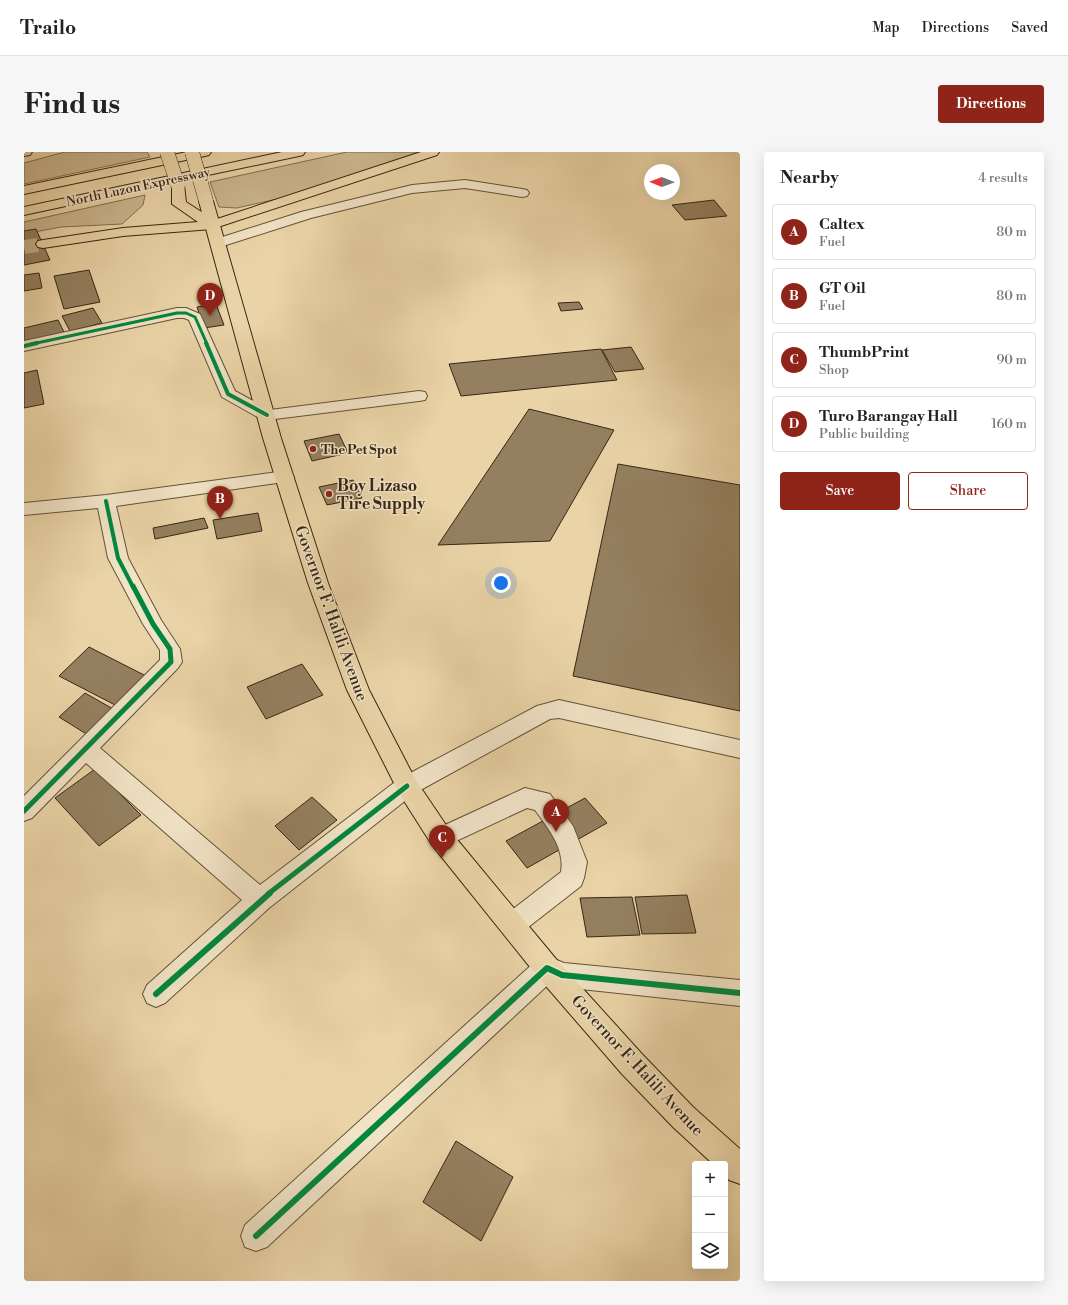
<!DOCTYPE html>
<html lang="en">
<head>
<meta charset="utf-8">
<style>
  :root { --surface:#fff; --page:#f6f6f6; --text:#222; --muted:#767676; --line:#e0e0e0; --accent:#8f2418 }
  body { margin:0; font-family:"Libre Bodoni",serif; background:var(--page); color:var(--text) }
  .controls { position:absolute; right:12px; bottom:12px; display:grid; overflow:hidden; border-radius:4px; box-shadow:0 4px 16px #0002 }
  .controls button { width:36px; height:36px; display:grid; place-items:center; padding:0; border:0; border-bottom:1px solid var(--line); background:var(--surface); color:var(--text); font:20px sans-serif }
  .compass { position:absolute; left:620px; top:12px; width:36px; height:36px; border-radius:50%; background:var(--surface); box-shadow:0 4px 16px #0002; rotate:271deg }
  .you { position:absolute; left:477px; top:431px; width:14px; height:14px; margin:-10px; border:3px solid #fff; border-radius:50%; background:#1a73e8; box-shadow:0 0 0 6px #1a73e833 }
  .badge { display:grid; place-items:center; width:26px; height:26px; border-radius:50%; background:var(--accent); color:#fff; font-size:13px; font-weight:700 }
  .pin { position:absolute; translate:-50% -33px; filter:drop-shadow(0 1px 2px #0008) }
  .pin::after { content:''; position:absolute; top:21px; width:14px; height:12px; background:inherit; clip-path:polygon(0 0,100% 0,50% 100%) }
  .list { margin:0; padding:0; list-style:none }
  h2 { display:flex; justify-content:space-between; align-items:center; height:52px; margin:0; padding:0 16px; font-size:17px }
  h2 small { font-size:13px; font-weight:400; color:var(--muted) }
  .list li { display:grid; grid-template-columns:26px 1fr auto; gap:12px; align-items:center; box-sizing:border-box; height:56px; margin:0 8px 8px; padding:0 8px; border:1px solid var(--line); border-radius:4px }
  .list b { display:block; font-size:15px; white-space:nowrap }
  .list p { margin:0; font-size:13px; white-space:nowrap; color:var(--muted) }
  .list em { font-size:13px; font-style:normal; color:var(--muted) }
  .actions { display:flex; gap:8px; padding:12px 16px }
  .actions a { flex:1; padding:9px 0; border:1px solid var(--accent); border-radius:4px; text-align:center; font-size:14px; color:var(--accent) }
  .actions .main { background:var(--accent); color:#fff }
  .icon { flex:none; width:22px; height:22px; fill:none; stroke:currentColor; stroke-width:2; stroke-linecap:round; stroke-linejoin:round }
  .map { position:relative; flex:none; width:716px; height:1129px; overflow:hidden; border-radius:4px }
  header { display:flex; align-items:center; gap:24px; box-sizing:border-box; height:56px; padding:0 20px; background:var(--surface); border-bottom:1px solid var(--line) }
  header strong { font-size:19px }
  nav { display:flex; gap:22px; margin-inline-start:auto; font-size:14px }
  .intro { display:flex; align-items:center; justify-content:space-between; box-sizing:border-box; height:96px; padding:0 24px }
  h1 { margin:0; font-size:28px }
  .button { padding:10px 18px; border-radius:4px; background:var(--accent); color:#fff; font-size:14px; font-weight:700 }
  main { display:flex; gap:24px; padding:0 24px }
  aside { flex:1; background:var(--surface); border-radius:4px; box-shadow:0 4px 16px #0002 }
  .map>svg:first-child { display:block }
</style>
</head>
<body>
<header>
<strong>Trailo</strong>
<nav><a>Map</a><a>Directions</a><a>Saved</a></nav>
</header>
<div class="intro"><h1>Find us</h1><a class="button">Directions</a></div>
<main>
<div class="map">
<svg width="716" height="1129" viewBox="0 0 716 1129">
  <rect width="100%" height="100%" fill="#ead4a7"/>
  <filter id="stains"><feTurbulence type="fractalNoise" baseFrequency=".005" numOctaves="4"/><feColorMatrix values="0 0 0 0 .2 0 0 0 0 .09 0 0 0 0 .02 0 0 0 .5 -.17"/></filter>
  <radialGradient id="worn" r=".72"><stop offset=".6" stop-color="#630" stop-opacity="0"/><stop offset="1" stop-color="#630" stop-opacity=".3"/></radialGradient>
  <!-- green -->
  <g fill="#cbb68e" stroke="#806e51">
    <path d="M41,0H123L126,5L0,32V11Z"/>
    <path d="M323,0H395L266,44L213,56L195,55L186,30Z"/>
    <path d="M121,43L119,53L98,72L37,75L0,82V70Z"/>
  </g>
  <!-- building -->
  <g fill="#948060" stroke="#362614">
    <path d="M690,48L703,64L661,68L648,53Z"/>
    <path d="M12,77L26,108L0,113V79Z"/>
    <path d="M65,118L76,150L40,157L30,124Z"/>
    <path d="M15,121L18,136L0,139V123Z"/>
    <path d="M555,150L559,157L537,159L534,151Z"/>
    <path d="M192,152L200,173L180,176L173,155Z"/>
    <path d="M69,156L78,171L46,179L38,164Z"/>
    <path d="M34,168L41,182L0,192V176Z"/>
    <path d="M607,195L620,217L591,220L578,198Z"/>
    <path d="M577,197L593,228L437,244L425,212Z"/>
    <path d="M13,218L20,252L0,256V221Z"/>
    <path d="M505,257L590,278L526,389L414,393Z"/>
    <path d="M315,282L324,301L288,309L280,289Z"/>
    <path d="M594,312L716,333V559L549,524Z"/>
    <path d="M329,328L338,346L303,353L295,335Z"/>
    <path d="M234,361L238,379L193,387L189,368Z"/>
    <path d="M180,366L184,376L131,387L129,376Z"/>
    <path d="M65,495L122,524L93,554L35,524Z"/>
    <path d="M278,512L299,543L242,567L223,535Z"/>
    <path d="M61,541L91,558L64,583L35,565Z"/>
    <path d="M71,617L117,663L75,694L31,646Z"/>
    <path d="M288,645L313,668L275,698L251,674Z"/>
    <path d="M561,646L583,671L503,716L482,689Z"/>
    <path d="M663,743L672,781L618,782L611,745Z"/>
    <path d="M608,745L616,783L563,785L556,746Z"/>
    <path d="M432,989L489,1025L457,1089L399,1050Z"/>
  </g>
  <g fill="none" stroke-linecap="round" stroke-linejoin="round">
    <!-- highway-tunnel -->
    <path stroke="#c6b18a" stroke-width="14" stroke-dasharray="14 7" stroke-linecap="butt" d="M0,95L19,92"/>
    <!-- minor casing -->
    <g stroke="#635239" stroke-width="2">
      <g id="minor">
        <path d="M441,28L498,37L503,38L505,41L503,44L498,45L441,36L388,41L287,66L199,94L194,95L189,94L187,91L189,88L277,60L388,33Z"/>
        <path d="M153,156H162L176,162L211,239L246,258L395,239L401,240L403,244L401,248L395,249L243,268L237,267L198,245L165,168L160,166H153L0,199V189Z"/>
        <path d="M261,319L267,321L270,325L267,329L92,354L104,406L137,468L156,497L158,510L154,516L76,596L236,733L375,627L513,554L535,548L716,588V606L535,566L526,567L391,641L245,756L141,851L132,855L123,851L119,842L123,833L218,748L62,611L8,666L0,669V644L136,508V498L119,472L84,406L74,356L0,363V351L82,343Z"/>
        <path d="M501,636L526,642L549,674L563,710L560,726L557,734L498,780L489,784L480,780L476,772L480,764L537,720C541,696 524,676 511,658L503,656L417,696L408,693L405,686L408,679Z"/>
        <path d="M523,804L540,811L716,828V854L538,835L526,831L243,1095L232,1099L221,1095L217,1084L221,1073L514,807Z"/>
      </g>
    </g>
    <!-- major casing -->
    <g stroke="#362614" stroke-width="2">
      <path id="major" d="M182,45L187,46L189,49L257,286L304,431L345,538L391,627L426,679L532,807L618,902L669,955L716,997V1032L705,1028L701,1023V1012H689L649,975L598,922L514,825L408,693L375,641L323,538L284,431L239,286L181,73L175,49L177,46Z"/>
    </g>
    <!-- highway casing -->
    <g stroke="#362614" stroke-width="2">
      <g id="highway">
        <path d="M0,0H8L6,3L0,4Z"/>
        <path d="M163,0H187L185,3L181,4L0,42V34Z"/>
        <path d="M258,0H281L279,3L275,4L155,29L160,33L162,50L190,68L397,0H415L413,3L188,77L99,84L19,96L14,95L12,92L14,89L19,88L99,76L174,70L148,52V33L149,31L0,63V55Z"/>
      </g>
    </g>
    <!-- minor -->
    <use href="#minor" fill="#f1e3c6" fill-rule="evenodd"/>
    <!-- major -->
    <use href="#major" fill="#ead4a7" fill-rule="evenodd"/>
    <!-- highway -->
    <use href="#highway" fill="#ead4a7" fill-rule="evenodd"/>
    <!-- major-bridge casing -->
    <g stroke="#362614" stroke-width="15" stroke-linecap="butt">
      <path id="major-bridge" d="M168,0L182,49"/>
    </g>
    <!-- highway-bridge casing -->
    <g stroke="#362614" stroke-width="15" stroke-linecap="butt">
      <path id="highway-bridge" d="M143,0L154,33"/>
    </g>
    <!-- major-bridge -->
    <use href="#major-bridge" stroke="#ead4a7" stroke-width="14"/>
    <!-- highway-bridge -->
    <use href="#highway-bridge" stroke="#ead4a7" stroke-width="14"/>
    <!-- cycleway-far3 casing -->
    <g stroke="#f1e3c6" stroke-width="4.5">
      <path id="cycleway-far3" d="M8,192L153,161H162L171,165L183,192"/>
    </g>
    <!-- cycleway-far2 casing -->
    <g stroke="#f1e3c6" stroke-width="6">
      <g id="cycleway-far2">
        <path d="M182,191L204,242L243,263"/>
        <path d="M0,194L13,191"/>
        <path d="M82,349L94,406L109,435"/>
      </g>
    </g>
    <!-- cycleway-far1 casing -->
    <g stroke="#f1e3c6" stroke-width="8">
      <g id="cycleway-far1">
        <path d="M0,659L147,510L146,497L129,472L109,434"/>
        <path d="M244,742L383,634"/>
      </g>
    </g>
    <!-- cycleway casing -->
    <g stroke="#f1e3c6" stroke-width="9">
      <g id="cycleway">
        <path d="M132,842L246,741"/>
        <path d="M232,1084L523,816L538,823L716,841"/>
      </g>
    </g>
    <!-- cycleway-far3 -->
    <use href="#cycleway-far3" stroke="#00873e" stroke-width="3"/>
    <!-- cycleway-far2 -->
    <use href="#cycleway-far2" stroke="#00873e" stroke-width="4"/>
    <!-- cycleway-far1 -->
    <use href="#cycleway-far1" stroke="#00873e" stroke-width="5"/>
    <!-- cycleway -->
    <use href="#cycleway" stroke="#00873e" stroke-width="6"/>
  </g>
  <!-- markers -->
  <g fill="#8f2418" stroke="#f1e3c6" stroke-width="1.5">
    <circle cx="289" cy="297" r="4"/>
    <circle cx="305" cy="342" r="4"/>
  </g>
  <g text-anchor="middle" stroke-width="3" stroke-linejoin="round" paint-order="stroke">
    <!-- far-street labels -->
    <g font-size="13" fill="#362614" stroke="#f1e3c6">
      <text transform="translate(114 34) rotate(-12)" y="5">North Luzon Expressway</text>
    </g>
    <!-- far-poi labels -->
    <g font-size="13" font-weight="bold" fill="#362614" stroke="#f1e3c6" text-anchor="start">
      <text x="297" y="302">The Pet Spot</text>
    </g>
    <!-- poi labels -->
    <g font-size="16" font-weight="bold" fill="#362614" stroke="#f1e3c6" text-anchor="start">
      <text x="313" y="339">Boy Lizaso<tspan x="313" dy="18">Tire Supply</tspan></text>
    </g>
    <!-- street labels -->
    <g font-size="16" fill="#362614" stroke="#f1e3c6">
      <text transform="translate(308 461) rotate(70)" y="6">Governor F. Halili Avenue</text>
      <text transform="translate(614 913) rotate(47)" y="6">Governor F. Halili Avenue</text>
    </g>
  </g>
  <rect width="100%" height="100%" filter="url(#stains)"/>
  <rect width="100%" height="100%" fill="url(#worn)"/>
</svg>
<div class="controls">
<button>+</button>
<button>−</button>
<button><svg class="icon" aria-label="layers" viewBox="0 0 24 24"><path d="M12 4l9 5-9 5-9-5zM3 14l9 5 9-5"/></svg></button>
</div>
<svg class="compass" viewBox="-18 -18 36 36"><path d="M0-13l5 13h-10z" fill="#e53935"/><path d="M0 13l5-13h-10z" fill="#767676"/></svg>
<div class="you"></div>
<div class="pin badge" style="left:532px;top:680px">A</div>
<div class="pin badge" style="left:196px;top:367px">B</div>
<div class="pin badge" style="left:418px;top:706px">C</div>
<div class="pin badge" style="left:186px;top:164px">D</div>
</div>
<aside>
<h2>Nearby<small>4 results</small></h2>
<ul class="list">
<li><span class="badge">A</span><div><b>Caltex</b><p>Fuel</p></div><em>80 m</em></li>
<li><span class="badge">B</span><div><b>GT Oil</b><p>Fuel</p></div><em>80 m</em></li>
<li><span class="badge">C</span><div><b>ThumbPrint</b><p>Shop</p></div><em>90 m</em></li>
<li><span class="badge">D</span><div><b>Turo Barangay Hall</b><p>Public building</p></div><em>160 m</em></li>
</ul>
<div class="actions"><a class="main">Save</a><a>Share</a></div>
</aside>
</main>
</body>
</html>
